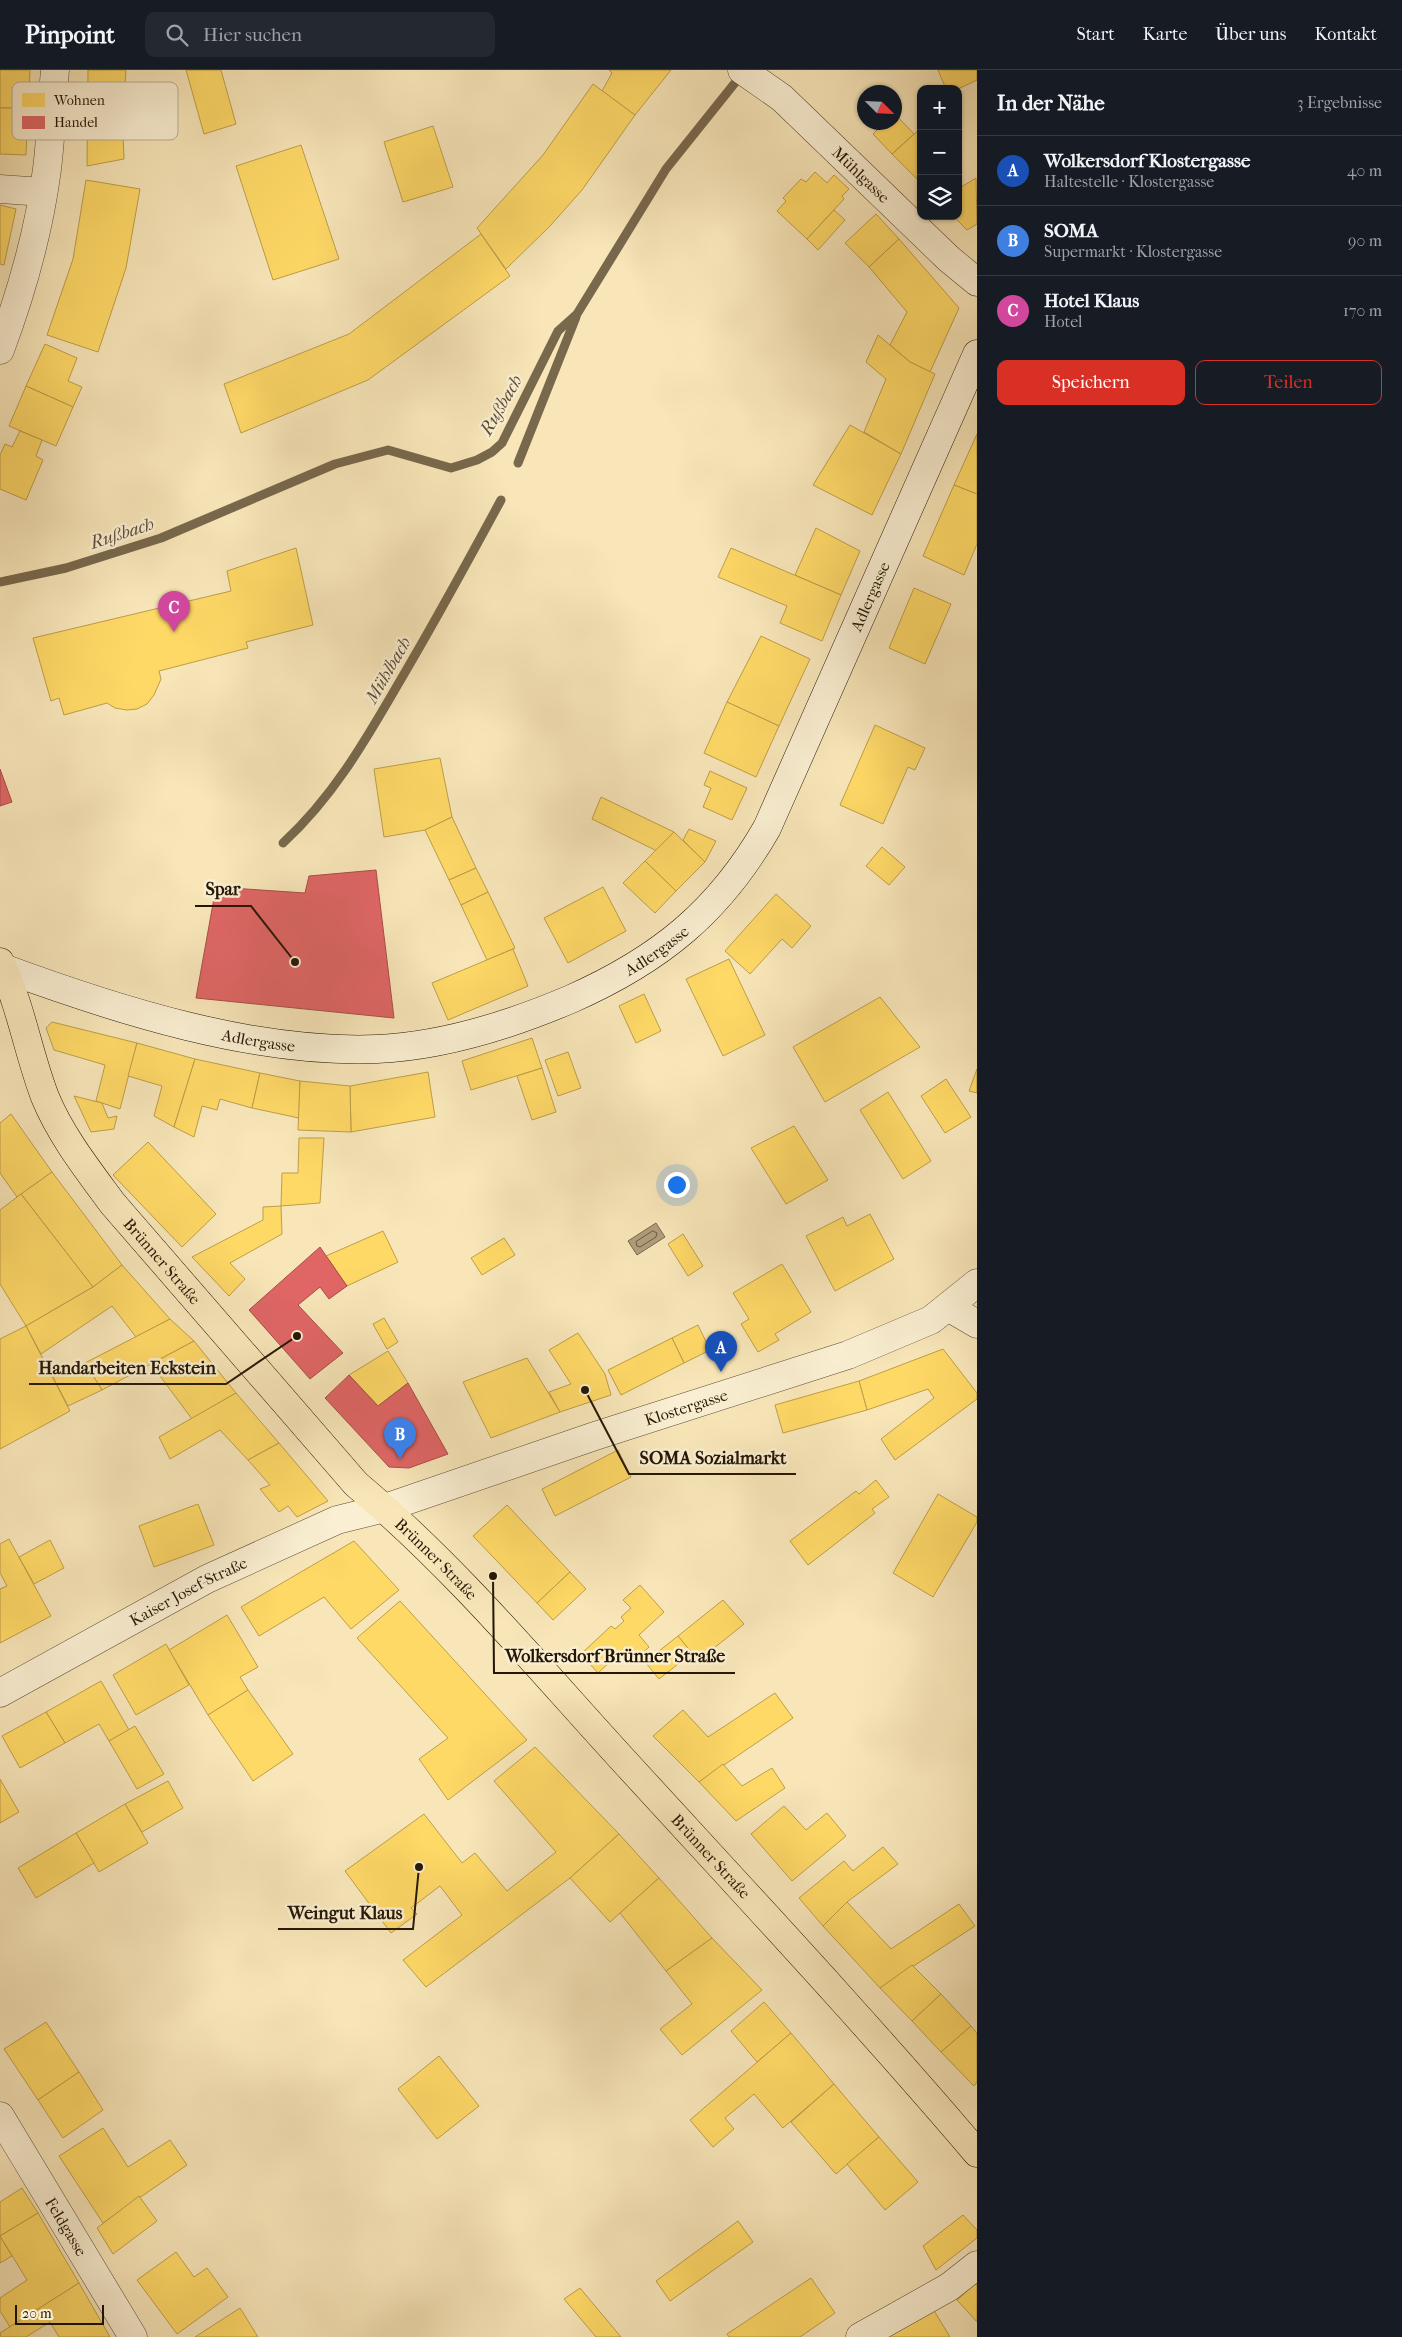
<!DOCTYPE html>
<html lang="de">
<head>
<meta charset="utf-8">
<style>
  :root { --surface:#171b24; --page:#242831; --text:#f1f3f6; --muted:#9ea1a6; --line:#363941; --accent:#d93025 }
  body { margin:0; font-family:"IM FELL French Canon",serif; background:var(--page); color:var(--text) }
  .controls { position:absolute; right:15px; top:15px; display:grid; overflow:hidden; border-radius:10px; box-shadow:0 1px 4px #0004 }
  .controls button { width:45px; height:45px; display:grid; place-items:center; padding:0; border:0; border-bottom:1px solid var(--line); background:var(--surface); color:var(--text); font:25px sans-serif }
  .compass { position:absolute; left:857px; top:15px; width:45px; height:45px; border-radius:50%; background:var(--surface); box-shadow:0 1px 4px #0004; rotate:114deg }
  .scale { position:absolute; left:15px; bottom:12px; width:89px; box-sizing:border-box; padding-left:5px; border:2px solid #241605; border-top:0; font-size:14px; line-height:18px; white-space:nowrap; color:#241605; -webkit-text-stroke:4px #faefd2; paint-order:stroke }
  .you { position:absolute; left:676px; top:1114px; width:18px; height:18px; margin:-12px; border:4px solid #fff; border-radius:50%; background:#1a73e8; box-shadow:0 0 0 8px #1a73e833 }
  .badge { display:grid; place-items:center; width:32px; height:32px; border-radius:50%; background:var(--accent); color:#fff; font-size:16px; font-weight:700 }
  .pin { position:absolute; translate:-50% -41px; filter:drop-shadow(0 1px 2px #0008) }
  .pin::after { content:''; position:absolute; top:26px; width:18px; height:15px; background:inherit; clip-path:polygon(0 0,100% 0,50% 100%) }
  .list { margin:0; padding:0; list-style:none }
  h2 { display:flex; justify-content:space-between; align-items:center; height:65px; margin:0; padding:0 20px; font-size:21px }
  h2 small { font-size:16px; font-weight:400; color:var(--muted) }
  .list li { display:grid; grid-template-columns:32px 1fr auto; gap:15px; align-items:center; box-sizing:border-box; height:70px; padding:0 20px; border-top:1px solid var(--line) }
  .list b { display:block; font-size:19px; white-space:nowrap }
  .list p { margin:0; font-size:16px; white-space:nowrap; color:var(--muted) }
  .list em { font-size:16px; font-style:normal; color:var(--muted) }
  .actions { display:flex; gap:10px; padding:15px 20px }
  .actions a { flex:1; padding:11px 0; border:1px solid var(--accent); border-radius:10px; text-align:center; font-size:18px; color:var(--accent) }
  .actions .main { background:var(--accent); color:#fff }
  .icon { flex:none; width:28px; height:28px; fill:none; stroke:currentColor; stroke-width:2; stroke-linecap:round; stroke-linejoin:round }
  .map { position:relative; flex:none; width:977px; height:2267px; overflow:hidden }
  header { display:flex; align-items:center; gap:30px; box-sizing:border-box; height:70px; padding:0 25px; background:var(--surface); border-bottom:1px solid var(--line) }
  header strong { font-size:24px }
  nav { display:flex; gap:28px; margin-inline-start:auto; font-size:18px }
  .search { width:350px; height:45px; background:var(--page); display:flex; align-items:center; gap:12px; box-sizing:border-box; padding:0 18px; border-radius:10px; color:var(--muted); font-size:19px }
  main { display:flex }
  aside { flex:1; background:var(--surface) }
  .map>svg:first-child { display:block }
</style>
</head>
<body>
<header>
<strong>Pinpoint</strong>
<div class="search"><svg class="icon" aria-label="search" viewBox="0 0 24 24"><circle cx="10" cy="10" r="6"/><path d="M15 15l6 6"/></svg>Hier suchen</div>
<nav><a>Start</a><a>Karte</a><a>Über uns</a><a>Kontakt</a></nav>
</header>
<main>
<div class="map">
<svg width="977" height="2267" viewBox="0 0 977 2267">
  <rect width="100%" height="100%" fill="#f8e6b9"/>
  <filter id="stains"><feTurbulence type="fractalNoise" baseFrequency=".004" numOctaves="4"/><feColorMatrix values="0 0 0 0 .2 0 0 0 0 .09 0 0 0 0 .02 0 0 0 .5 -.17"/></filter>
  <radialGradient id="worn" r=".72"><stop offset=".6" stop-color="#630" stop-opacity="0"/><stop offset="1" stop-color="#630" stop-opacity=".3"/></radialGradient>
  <!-- water -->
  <path fill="#b09f7c" stroke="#78684c" d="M656,1153L665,1167L637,1185L628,1171Z"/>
  <!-- homes -->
  <g fill="#ffd966" stroke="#bd9e49">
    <path d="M0,0H30L28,38H0Z"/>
    <path d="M88,0H126L124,32L136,29L141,59L123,63L124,89L87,96Z"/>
    <path d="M186,0H221L236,54L204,64Z"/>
    <path d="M609,0H671L635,45L602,21L612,3Z"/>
    <path d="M938,0H977V10L958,19H946Z"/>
    <path d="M593,14L635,45L582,120L550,156L506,199L477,158L543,85Z"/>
    <path d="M0,38H28L26,85L0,84Z"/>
    <path d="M895,44L914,64L892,84L873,64L885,52H894Z"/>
    <path d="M433,56L453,117L403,132L384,72Z"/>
    <path d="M921,58V113L892,84Z"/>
    <path d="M301,75L339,189L273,210L236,96Z"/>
    <path d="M815,102L827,113L834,105L849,119L842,126L844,129L807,169L777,141L786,131L783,128L801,109L806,112Z"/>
    <path d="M976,108L977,154L967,160L953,146H958V119Z"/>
    <path d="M86,110L140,119L126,198L98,282L47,265L73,189Z"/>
    <path d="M0,135L16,139L4,195L0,194Z"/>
    <path d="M834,140L845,150L818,180L807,169Z"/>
    <path d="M876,144L899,169L869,197L845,173Z"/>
    <path d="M481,164L510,206L368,310L241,363L224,314L349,264Z"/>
    <path d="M899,169L959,238L930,302L910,292L890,275L907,242L869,197Z"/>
    <path d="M878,265L910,292L935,304L901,384L864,362L886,309L866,292Z"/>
    <path d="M45,274L77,288L68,311L82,317L73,337L26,316Z"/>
    <path d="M26,316L73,337L56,376L9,356Z"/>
    <path d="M850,355L901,384L872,445L813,415Z"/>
    <path d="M20,361L42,370L36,386L43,390L26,430L0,419V385L5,374L12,377Z"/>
    <path d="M977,364V424L954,415Z"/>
    <path d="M954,415L977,424V474L964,505L923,486Z"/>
    <path d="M816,458L860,481L841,525L795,505Z"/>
    <path d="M296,478L313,555L246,572L248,578L159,601L161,609L154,625L147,634L137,639L127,640L115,638L107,633L64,645L59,628L51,631L33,568L231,521L227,501Z"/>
    <path d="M731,478L841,525L822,571L780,553L787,536L718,507Z"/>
    <path d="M914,518L951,534L925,594L889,578Z"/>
    <path d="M761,566L810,589L779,656L727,632Z"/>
    <path d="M727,632L779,656L756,707L704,683Z"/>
    <path d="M875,655L925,678L915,700L908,697L883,754L840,735Z"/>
    <path d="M440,688L452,747L425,760L384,767L374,699Z"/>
    <path d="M710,701L747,718L732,750L703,737L711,718L704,715Z"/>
    <path d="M601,727L674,762L657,781L592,749Z"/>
    <path d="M452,747L476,798L449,810L425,760Z"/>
    <path d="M689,759L716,771L705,792L683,770Z"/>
    <path d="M674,762L705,792L676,821L645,791Z"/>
    <path d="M882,777L905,797L889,815L866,796Z"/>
    <path d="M645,791L676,821L655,843L623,813Z"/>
    <path d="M476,798L488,822L461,835L449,810Z"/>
    <path d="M603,817L626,861L568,893L544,848Z"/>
    <path d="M488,822L515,878L487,890L461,835Z"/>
    <path d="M776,824L811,856L792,878L782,869L750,904L725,881Z"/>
    <path d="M513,879L528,916L448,950L432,913Z"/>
    <path d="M729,889L765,965L723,986L686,909Z"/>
    <path d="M644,924L661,961L636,973L619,936Z"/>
    <path d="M880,927L920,977L825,1032L793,977Z"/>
    <path d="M52,952L137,973L120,1039L96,1031L105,995L54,980L46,958Z"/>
    <path d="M532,968L542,998L471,1020L462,991Z"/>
    <path d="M137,973L195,989L174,1057L154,1046L162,1016L128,1006Z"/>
    <path d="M568,982L581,1018L558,1026L545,990Z"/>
    <path d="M195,989L260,1003L252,1038L220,1029L217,1040L202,1036L194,1067L174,1057Z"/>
    <path d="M542,998L556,1042L532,1050L517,1006Z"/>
    <path d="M977,999V1023L969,1021Z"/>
    <path d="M428,1002L435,1047L351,1062L350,1016Z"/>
    <path d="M260,1003L300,1011L299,1048L252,1038Z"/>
    <path d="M946,1009L971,1047L945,1063L921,1026Z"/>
    <path d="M300,1011L350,1016L351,1062L298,1060Z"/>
    <path d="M888,1022L931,1091L903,1109L860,1040Z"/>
    <path d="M74,1026L102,1033L108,1048L117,1046L114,1059L91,1062Z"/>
    <path d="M11,1044L52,1102L17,1127L0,1103V1053Z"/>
    <path d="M794,1056L828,1110L786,1134L751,1078Z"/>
    <path d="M299,1068H324L320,1133L281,1136L282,1103H298Z"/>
    <path d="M148,1072L216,1144L182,1177L113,1105Z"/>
    <path d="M52,1102L122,1195L93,1217L21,1124Z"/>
    <path d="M21,1124L93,1217L26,1256L0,1214V1140Z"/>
    <path d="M281,1136L282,1164L230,1193L245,1209L229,1226L192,1187L263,1150V1137Z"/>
    <path d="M870,1144L894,1189L835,1221L806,1166L843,1147L847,1156Z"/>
    <path d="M383,1161L398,1192L347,1216L326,1186Z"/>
    <path d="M683,1164L703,1196L688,1206L668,1174Z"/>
    <path d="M504,1168L515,1185L482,1205L471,1188Z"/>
    <path d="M782,1194L811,1242L775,1264L779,1270L758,1282L741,1254L749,1249L733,1223Z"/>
    <path d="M122,1195L170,1249L136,1267L112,1236L41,1284L26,1256L93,1217Z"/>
    <path d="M384,1248L398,1272L387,1279L373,1254Z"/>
    <path d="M170,1249L194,1271L102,1320L85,1293Z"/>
    <path d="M698,1255L710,1280L684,1293L672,1268Z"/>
    <path d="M26,1256L70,1341L0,1379V1269Z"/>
    <path d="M578,1263L605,1304L611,1325L560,1342L549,1322L571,1314L549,1280Z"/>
    <path d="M672,1268L684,1293L621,1325L608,1300Z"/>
    <path d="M194,1271L236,1323L192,1349L151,1294Z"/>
    <path d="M943,1279L977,1323V1329L895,1390L881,1369L934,1328L928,1319L867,1340L859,1311Z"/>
    <path d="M388,1281L408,1313L378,1336L349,1305Z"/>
    <path d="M527,1288L560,1342L491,1368L463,1312Z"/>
    <path d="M85,1293L102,1320L68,1336L53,1307Z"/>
    <path d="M859,1311L867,1340L783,1363L775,1335Z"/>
    <path d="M236,1323L279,1373L248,1390L220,1360L170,1389L159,1367Z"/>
    <path d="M279,1373L328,1431L297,1447L288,1436L279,1442L260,1419L270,1415L248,1390Z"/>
    <path d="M618,1380L631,1407L555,1446L542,1419Z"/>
    <path d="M876,1410L889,1427L872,1439L875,1443L808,1495L790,1471L856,1421L859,1424Z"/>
    <path d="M938,1424L977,1447V1452L933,1527L893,1503Z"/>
    <path d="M198,1434L214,1475L154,1497L139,1456Z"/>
    <path d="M507,1435L570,1502L537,1533L473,1466Z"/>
    <path d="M9,1469L51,1546L0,1573V1519L7,1516L0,1503V1474Z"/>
    <path d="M50,1470L64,1498L34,1514L19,1487Z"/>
    <path d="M354,1471L399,1520L351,1559L324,1527L259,1566L241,1537Z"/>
    <path d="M570,1502L586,1519L553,1550L537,1533Z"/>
    <path d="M640,1515L664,1542L639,1565L649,1577L637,1588L627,1576L598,1603L581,1584L611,1556L615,1559L624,1551L621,1547L631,1538L623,1530Z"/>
    <path d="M723,1530L744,1554L698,1591L678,1566Z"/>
    <path d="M400,1531L527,1670L448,1730L419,1689L448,1668L357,1568Z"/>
    <path d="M227,1545L258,1597L240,1607L248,1620L208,1645L169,1580Z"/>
    <path d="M678,1566L692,1583L659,1609L645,1592Z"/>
    <path d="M166,1574L189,1615L136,1645L113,1605Z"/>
    <path d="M101,1611L129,1660L109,1671L99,1654L65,1673L46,1642Z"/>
    <path d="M248,1620L293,1684L253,1711L208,1645Z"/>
    <path d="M775,1623L793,1648L699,1712L653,1666L683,1640L708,1667Z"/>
    <path d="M46,1642L65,1673L20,1698L2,1666Z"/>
    <path d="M135,1656L164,1704L137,1719L109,1671Z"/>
    <path d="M535,1677L619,1764L570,1808L426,1917L403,1890L462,1845L440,1816L411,1838L417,1844L391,1863L345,1801L424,1744L462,1793L475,1783L507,1821L556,1782L494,1711Z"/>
    <path d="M723,1694L742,1716L772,1698L785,1718L736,1751L699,1712Z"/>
    <path d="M0,1709L19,1742L0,1753Z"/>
    <path d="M168,1711L183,1738L142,1762L125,1734Z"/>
    <path d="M125,1734L148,1773L99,1802L76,1763Z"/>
    <path d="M784,1736L806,1760L827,1743L846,1766L792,1811L751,1764Z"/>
    <path d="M76,1763L94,1793L36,1828L18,1798Z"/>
    <path d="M619,1764L659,1808L610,1852L570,1808Z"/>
    <path d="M883,1777L898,1794L847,1832L823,1856L799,1828L844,1791L853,1801Z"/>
    <path d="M659,1808L712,1868L666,1901L620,1843Z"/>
    <path d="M847,1832L891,1879L959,1834L975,1856L880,1918L823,1856Z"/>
    <path d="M712,1868L762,1920L682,1985L660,1959L692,1934L666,1901Z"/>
    <path d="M912,1895L941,1924L912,1951L880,1918Z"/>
    <path d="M941,1924L971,1956L941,1982L912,1951Z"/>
    <path d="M764,1932L791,1963L757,1992L731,1961Z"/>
    <path d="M46,1952L79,2002L38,2030L4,1979Z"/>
    <path d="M971,1956L977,1963V2012L974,2016L941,1982Z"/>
    <path d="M791,1963L834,2014L783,2058L754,2024L725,2048L734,2059L713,2077L690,2050Z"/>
    <path d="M439,1986L479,2036L437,2069L398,2019Z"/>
    <path d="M79,2002L103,2040L63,2068L38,2030Z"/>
    <path d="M834,2014L879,2067L836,2104L791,2052Z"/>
    <path d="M103,2058L128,2097L170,2070L187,2095L103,2153L59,2086Z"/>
    <path d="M879,2067L918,2112L885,2140L847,2094Z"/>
    <path d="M22,2118L38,2143L0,2166L12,2186L0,2193V2132Z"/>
    <path d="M139,2126L157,2151L113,2184L97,2158Z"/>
    <path d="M38,2143L79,2213L10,2257L0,2241V2228L27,2210L0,2166Z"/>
    <path d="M963,2145L977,2160V2168L936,2200L923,2176Z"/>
    <path d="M738,2151L753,2172L670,2231L656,2211Z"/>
    <path d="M176,2182L194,2207L207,2198L228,2227L177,2264L137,2210Z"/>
    <path d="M811,2208L835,2243L800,2267H729L727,2264Z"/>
    <path d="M977,2212V2252L957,2230Z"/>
    <path d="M79,2213L110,2267H59L50,2252L26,2267H1L0,2263Z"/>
    <path d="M580,2218L621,2267H596L564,2229Z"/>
    <path d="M240,2238L258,2267H195Z"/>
    <path d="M933,2239L950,2267H885Z"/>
  </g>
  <!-- shops -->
  <g fill="#e06666" stroke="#a84e49">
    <path d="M0,699L12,732L0,736Z"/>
    <path d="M376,800L394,948L196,928L216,817L305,823L309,806Z"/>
    <path d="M320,1177L347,1216L329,1229L320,1217L298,1235L343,1283L310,1309L249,1240Z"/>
    <path d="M349,1305L378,1336L408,1313L448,1384L409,1398L389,1397L325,1328Z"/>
  </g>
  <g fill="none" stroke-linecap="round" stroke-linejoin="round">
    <!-- shore -->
    <path stroke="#6a5a40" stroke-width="1" d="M653,1161L657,1163L656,1167L640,1177L637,1176L636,1172Z"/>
    <!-- stream -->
    <g stroke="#78684c" stroke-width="9">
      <path d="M518,393L576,247"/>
      <path d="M0,512L66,498L161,468L335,394L388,380L451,398L477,390L492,382L502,373L558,261L577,244L666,99L742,4"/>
      <path d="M283,773C332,728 364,673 397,616C433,555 467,493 501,430"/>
    </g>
    <!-- minor casing -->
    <g stroke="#594a32" stroke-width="29">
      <g id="minor">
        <path id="s1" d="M742,0L782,28L949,189L977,212"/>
        <path d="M0,119L43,122"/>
        <path d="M0,280C22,221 39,162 47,99C51,67 52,33 55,0"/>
        <path d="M948,1237L977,1254"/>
        <path id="s2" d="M0,2046L133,2267"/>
        <path d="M860,2267L949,2217L977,2195"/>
      </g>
    </g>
    <!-- tertiary casing -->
    <g stroke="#594a32" stroke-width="29">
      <g id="tertiary">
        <path id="s3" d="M0,1623L207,1509L337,1450L385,1438L595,1366L848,1285L931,1250L977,1213"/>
      </g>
    </g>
    <!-- secondary casing -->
    <g stroke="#241605" stroke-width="29">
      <g id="secondary">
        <path id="s4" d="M3,898C117,940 255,984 377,979C445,976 510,955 571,929C659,890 719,842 767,758L977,284"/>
      </g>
    </g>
    <!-- primary casing -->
    <g stroke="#241605" stroke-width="29">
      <g id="primary">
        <path id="s5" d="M0,892C21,935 28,983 45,1027C61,1066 88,1100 113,1134L356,1414C455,1497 537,1596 624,1691C743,1821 863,1949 977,2083"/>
      </g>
    </g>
    <!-- minor -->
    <use href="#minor" stroke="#faefd2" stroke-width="28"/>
    <!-- tertiary -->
    <use href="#tertiary" stroke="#faefd2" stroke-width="28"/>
    <!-- secondary -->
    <use href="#secondary" stroke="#faefd2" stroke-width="28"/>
    <!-- primary -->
    <use href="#primary" stroke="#f8e6b9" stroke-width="28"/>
  </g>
  <g text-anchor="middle" stroke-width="5" stroke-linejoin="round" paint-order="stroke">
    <!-- street labels -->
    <g font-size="16" fill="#241605" stroke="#faefd2">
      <text dy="6" stroke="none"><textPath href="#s1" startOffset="159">Mühlgasse</textPath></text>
      <text dy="6" stroke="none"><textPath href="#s4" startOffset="1105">Adlergasse</textPath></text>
      <text dy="6" stroke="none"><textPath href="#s4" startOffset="685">Adlergasse</textPath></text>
      <text dy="6" stroke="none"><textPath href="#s4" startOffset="266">Adlergasse</textPath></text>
      <text dy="6" stroke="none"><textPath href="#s5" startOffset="345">Brünner Straße</textPath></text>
      <text dy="6" stroke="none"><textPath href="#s3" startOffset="746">Klostergasse</textPath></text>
      <text dy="6" stroke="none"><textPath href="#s5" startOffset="750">Brünner Straße</textPath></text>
      <text dy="6" stroke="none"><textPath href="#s3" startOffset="214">Kaiser Josef-Straße</textPath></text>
      <text dy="6" stroke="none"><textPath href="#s5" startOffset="1155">Brünner Straße</textPath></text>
      <text dy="6" stroke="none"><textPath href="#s2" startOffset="129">Feldgasse</textPath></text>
    </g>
    <!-- water labels -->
    <g font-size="18" font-style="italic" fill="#5c4d35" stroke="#faefd2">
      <text transform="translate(501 335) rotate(-60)" y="6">Rußbach</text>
      <text transform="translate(122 463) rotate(-18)" y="6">Rußbach</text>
      <text transform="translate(388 600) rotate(-60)" y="6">Mühlbach</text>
    </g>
  </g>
  <!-- legend -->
  <rect x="12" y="12" width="166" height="58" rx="8" fill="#faefd2" stroke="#baae94" stroke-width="1"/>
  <rect x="22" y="23" width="23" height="14" fill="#ffd966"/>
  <rect x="22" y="46" width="23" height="13" fill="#e06666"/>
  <g font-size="14" fill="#241605">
    <text x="54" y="35">Wohnen</text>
    <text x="54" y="57">Handel</text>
  </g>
  <!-- callouts -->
  <path fill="none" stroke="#241605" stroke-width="2" d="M295 892L251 836H195M297 1266L226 1314H29M585 1320L629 1404H796M493 1506L494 1603H735M419 1797L413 1859H278"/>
  <g fill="#241605" stroke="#faefd2" stroke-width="2">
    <circle cx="295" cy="892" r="5"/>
    <circle cx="297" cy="1266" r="5"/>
    <circle cx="585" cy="1320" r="5"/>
    <circle cx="493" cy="1506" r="5"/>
    <circle cx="419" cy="1797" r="5"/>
  </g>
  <g font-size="18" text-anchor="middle" font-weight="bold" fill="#241605" stroke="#faefd2" stroke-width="5" stroke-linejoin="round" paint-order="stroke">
    <text x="223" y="825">Spar</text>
    <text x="127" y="1304">Handarbeiten Eckstein</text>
    <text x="713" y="1394">SOMA Sozialmarkt</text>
    <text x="615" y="1592">Wolkersdorf Brünner Straße</text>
    <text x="345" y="1849">Weingut Klaus</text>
  </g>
  <rect width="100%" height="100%" filter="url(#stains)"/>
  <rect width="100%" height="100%" fill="url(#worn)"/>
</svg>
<div class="controls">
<button>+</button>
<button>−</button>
<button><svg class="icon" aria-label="layers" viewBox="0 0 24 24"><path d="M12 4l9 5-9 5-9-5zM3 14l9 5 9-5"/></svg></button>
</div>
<svg class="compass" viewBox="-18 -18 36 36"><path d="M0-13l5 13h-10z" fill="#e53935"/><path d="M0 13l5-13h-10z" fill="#9ea1a6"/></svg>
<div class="scale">20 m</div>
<div class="you"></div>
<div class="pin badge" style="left:721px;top:1302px;background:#1a4fb4">A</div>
<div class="pin badge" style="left:400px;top:1389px;background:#3f7fe0">B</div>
<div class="pin badge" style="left:174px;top:562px;background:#d1479c">C</div>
</div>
<aside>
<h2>In der Nähe<small>3 Ergebnisse</small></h2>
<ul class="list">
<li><span class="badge" style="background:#1a4fb4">A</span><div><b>Wolkersdorf Klostergasse</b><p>Haltestelle · Klostergasse</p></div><em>40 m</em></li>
<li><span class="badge" style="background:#3f7fe0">B</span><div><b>SOMA</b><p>Supermarkt · Klostergasse</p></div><em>90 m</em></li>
<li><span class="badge" style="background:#d1479c">C</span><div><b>Hotel Klaus</b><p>Hotel</p></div><em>170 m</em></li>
</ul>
<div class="actions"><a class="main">Speichern</a><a>Teilen</a></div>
</aside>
</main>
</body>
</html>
